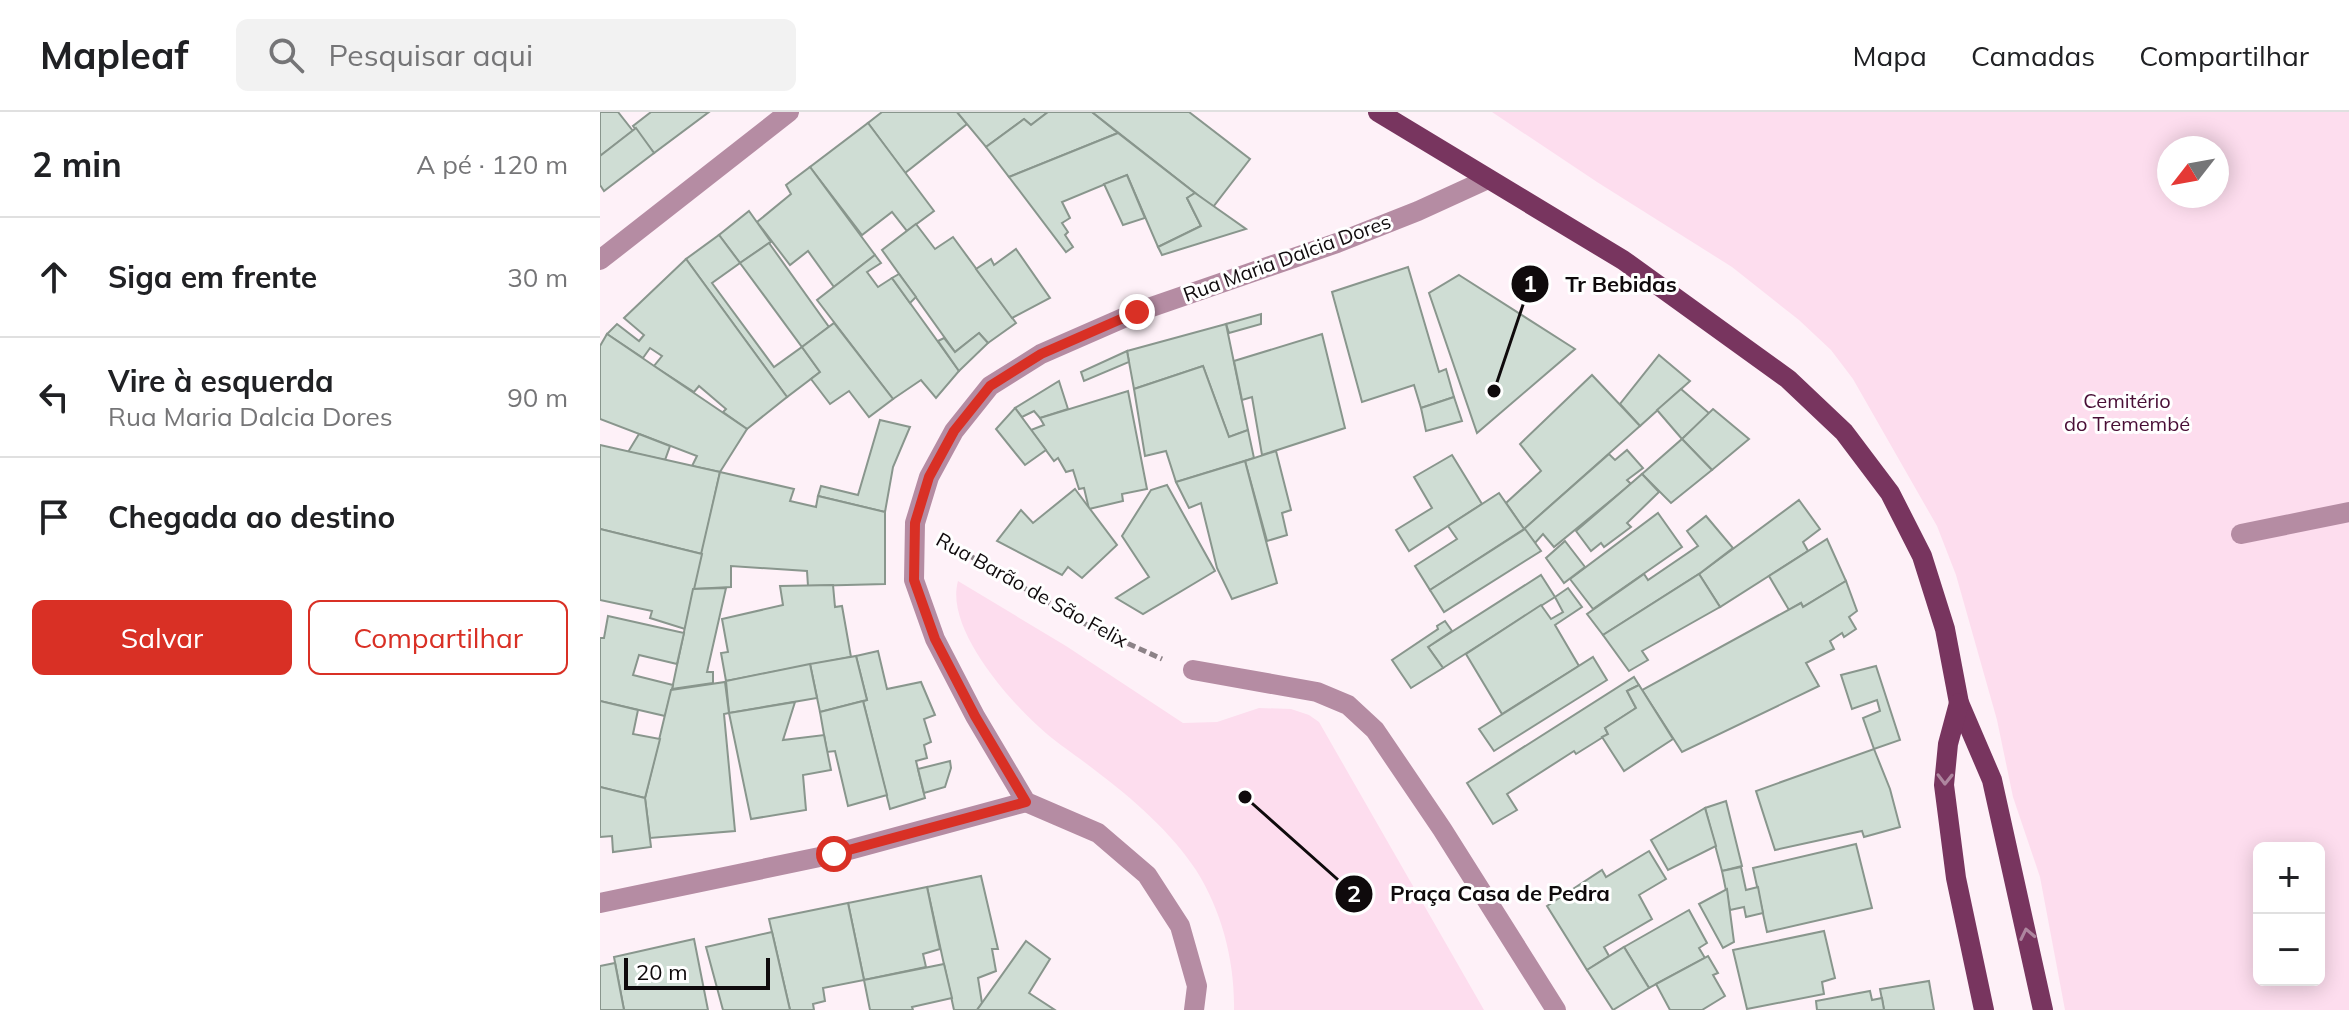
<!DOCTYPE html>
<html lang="pt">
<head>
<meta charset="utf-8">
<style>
  :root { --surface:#fff; --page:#f2f2f2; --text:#202124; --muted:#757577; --line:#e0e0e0; --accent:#d93025 }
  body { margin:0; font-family:Mulish,sans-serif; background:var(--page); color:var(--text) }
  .controls { position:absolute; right:24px; bottom:24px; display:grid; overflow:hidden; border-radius:12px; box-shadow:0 4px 20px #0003 }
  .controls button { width:72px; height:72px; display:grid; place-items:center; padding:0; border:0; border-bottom:2px solid var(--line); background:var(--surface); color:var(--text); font:40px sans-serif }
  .compass { position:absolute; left:1557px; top:24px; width:72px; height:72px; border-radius:50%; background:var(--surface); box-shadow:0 4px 20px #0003; rotate:239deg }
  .scale { position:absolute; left:24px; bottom:20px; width:146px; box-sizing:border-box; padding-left:8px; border:4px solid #0f0a0c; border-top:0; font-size:22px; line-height:28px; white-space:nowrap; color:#0f0a0c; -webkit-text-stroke:6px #fff; paint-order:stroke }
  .stop { position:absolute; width:24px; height:24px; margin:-18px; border:6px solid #d93025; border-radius:50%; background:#fff }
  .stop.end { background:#d93025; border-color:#fff; box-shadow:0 2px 8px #0008 }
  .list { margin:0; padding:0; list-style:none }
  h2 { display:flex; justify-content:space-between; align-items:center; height:104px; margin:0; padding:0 32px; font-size:34px }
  h2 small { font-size:26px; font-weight:400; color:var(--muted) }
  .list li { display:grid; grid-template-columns:52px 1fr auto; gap:24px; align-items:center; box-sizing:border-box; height:120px; padding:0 32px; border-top:2px solid var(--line) }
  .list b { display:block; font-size:30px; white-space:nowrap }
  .list p { margin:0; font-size:26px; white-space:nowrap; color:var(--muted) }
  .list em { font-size:26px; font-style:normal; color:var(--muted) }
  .actions { display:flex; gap:16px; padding:24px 32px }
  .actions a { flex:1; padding:18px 0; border:2px solid var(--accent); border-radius:12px; text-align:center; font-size:28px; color:var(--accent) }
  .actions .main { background:var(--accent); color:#fff }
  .icon { flex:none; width:44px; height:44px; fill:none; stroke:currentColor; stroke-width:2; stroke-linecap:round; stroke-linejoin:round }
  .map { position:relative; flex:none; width:1749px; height:898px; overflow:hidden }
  header { display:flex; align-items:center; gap:48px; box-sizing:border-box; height:112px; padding:0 40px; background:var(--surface); border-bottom:2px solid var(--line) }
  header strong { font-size:38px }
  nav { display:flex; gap:44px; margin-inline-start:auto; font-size:28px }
  .search { width:560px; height:72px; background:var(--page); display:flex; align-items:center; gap:20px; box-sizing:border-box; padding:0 28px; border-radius:12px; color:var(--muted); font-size:30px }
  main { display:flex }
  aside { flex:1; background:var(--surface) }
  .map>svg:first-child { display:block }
</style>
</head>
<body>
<header>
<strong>Mapleaf</strong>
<div class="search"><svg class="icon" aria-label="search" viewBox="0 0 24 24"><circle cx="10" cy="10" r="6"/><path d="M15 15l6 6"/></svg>Pesquisar aqui</div>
<nav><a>Mapa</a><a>Camadas</a><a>Compartilhar</a></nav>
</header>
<main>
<aside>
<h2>2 min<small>A pé · 120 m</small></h2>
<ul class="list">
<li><svg class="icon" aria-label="ahead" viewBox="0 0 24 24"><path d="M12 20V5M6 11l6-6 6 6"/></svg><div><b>Siga em frente</b></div><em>30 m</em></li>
<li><svg class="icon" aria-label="left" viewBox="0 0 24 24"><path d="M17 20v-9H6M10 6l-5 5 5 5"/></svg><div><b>Vire à esquerda</b><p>Rua Maria Dalcia Dores</p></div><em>90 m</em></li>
<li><svg class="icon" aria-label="arrive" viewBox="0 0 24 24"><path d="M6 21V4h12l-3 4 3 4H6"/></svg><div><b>Chegada ao destino</b></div></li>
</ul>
<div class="actions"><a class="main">Salvar</a><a>Compartilhar</a></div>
</aside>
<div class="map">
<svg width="1749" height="898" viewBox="0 0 1749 898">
  <rect width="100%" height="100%" fill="#fef1f8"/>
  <!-- green -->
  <g fill="#fdddee" fill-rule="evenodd">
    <path d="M892,0H1749V898H1465L1440,765L1413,685L1397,608L1356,463L1337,414L1253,267L1231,238L1199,208L1132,155L997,70ZM1569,36H1617V84H1569ZM1659,736H1719V868H1659Z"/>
    <path d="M358,469L466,534L583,611L617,610L659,596L691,597L709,603L719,610L884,898H634C635,850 622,799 596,758C571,720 532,686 496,659C477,644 455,630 438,614C406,585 345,515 358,469Z"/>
  </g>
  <!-- building -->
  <g fill="#cfddd4" stroke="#89968d" stroke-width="2">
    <path d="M0,0H18L33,19L0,44Z"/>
    <path d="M51,0H109L54,41L33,14Z"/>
    <path d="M282,0H357L367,12L305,61L268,11Z"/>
    <path d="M357,0H448L431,13L424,7L386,35Z"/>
    <path d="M448,0H492L518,21L409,65L386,35L424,7L431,13Z"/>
    <path d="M492,0H589L650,47L613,95Z"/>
    <path d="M268,11L334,99L307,119L292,100L262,123L210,55Z"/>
    <path d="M36,16L54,41L4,79L0,73V44Z"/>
    <path d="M518,21L595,81L587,86L601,114L558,135L527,63L462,90L470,106L462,111L468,120L465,123L473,135L466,140L409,65Z"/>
    <path d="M210,55L275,143L234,175L208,139L190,153L157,110L191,82L186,73Z"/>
    <path d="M527,63L545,106L523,113L504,72Z"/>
    <path d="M595,81L646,117L562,143L558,135L601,114L587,86Z"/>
    <path d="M149,99L171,130L140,151L119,123Z"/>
    <path d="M316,112L335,137L353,125L416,211L388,231L379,221L355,240L282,138Z"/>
    <path d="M119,123L140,151L112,171L174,255L202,235L220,260L187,285L86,147Z"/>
    <path d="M169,131L229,215L202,235L140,151Z"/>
    <path d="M416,137L450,186L412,206L376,157L391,147L394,153Z"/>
    <path d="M275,143L281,151L267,160L278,175L292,166L359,259L336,286L321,268L293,287L217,188Z"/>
    <path d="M86,147L187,285L147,317L123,300L126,297L99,274L94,280L54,254L62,244L50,236L43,246L7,222L17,212L39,229L44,223L24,206Z"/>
    <path d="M808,155L839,260L846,257L854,285L821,296L814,273L762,290L732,180Z"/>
    <path d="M299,162L316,185L310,191L292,166Z"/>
    <path d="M859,163L975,237L877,321L829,181Z"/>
    <path d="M661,202V212L629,221L626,212Z"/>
    <path d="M234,211L293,287L269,305L249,279L230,292L211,267L220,260L202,235Z"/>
    <path d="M626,212L648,318L629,325L603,254L534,277L527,239Z"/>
    <path d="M379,221L388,231L359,259L338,229L344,226L355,240Z"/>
    <path d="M7,222L147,317L120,360L92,354L97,344L0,307V234Z"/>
    <path d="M722,222L745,316L662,343L652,285L642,288L634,249Z"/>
    <path d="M527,239L529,250L484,269L481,260Z"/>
    <path d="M1059,243L1090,269L1040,314L1020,292Z"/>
    <path d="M603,254L629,325L648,318L654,346L576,370L566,339L545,344L534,277Z"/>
    <path d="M992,263L1040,314L924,417L906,391L941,359L920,332Z"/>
    <path d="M459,269L468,297L440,306L434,299L422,305L415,296Z"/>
    <path d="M1081,277L1110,302L1082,327L1057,298Z"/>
    <path d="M528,279L547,377L522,382L523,389L489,397L484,376L479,377L473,358L466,360L458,346L454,349L431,318L444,313L440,306Z"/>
    <path d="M854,285L862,309L826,319L821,296Z"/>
    <path d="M415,296L446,338L425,353L396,317Z"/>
    <path d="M1113,297L1149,327L1112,358L1082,327Z"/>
    <path d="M280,308L310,315L293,355L285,400L218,384L221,374L258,383Z"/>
    <path d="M39,322L70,334L65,348L28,340Z"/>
    <path d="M1082,327L1112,358L1071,391L1042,362Z"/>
    <path d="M0,333L120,360L102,442L0,417Z"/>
    <path d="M1027,338L1043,356L1027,368L1031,372L954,435L943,422L935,431L924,417L1009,342L1015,348Z"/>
    <path d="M676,339L691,398L682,401L687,423L667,429L645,349Z"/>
    <path d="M852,343L882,392L809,439L796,418L832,396L814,365Z"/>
    <path d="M645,349L677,471L632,487L617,456L601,391L589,396L576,370Z"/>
    <path d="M120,360L194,377L190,389L216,395L218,384L285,400V472L208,474L207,459L131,454V475L93,477Z"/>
    <path d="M1042,362L1059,380L1027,411L1031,415L1004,435L1001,431L991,439L976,419Z"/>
    <path d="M567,373L615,459L543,502L516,486L549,465L522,424L551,378Z"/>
    <path d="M475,377L517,433L482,466L468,455L462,463L397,429L421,398L433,411Z"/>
    <path d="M899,381L924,417L830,478L815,454L857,427L848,414Z"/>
    <path d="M1199,388L1220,417L1203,430L1208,439L1120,495L1099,462Z"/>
    <path d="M1058,401L1082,435L993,497L970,467Z"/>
    <path d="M1106,404L1133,436L1099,462L1003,523L987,502L1044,462L1048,468L1098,434L1087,419Z"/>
    <path d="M0,417L102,442L85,517L50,506L52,499L0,488Z"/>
    <path d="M925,417L941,439L844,500L830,478Z"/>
    <path d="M1227,427L1246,469L1203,495L1201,491L1189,498L1169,464Z"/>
    <path d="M965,429L985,455L964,471L946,446Z"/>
    <path d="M1099,462L1120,495L1042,539L1048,548L1029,559L1003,523Z"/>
    <path d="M941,463L955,485L843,556L828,535Z"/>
    <path d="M1246,469L1257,499L1249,505L1256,517L1244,525L1242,521L1230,529L1234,537L1206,551L1219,574L1082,640L1042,578L1201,491L1203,495Z"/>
    <path d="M233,473L235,495L242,494L251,545L126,569L121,541L128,540L122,507L183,493L180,474Z"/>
    <path d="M126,476L107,560H113V571L72,577L93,477Z"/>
    <path d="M968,476L982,495L955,513L979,554L902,602L866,542L941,493L951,507L963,500L955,485Z"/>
    <path d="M8,504L84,521L77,552L39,543L33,563L73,573L65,604L0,589V526H4Z"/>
    <path d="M845,509L852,519L828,535L843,556L811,576L792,548L838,517L837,514Z"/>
    <path d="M278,539L287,577L321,570L335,603L324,607L331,630L324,633L327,646L316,649L325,686L290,697L263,589L267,588L256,544Z"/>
    <path d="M256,544L267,588L220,600L210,552Z"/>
    <path d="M993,545L1007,568L894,639L879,617Z"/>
    <path d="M210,552L217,586L129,601L126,569Z"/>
    <path d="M1276,554L1300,628L1274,637L1263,606L1280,599L1277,588L1252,597L1241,563Z"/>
    <path d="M1034,565L1039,573L1027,579L1036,596L1005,616L1008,622L976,642L974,639L907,682L917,698L893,712L867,671Z"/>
    <path d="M125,570L129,601L124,602L135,719L50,726L45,686L71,578Z"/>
    <path d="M1039,573L1073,627L1024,659L1002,625L1008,622L1005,616L1036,596L1027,579Z"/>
    <path d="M0,589L38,598L33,622L60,627L45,686L0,675Z"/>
    <path d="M263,589L287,683L248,694L235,639L227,640L220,600Z"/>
    <path d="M195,590L183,628L224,623L231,658L203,663L206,698L151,707L129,601Z"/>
    <path d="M1274,637L1290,677L1300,715L1264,725L1262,719L1175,738L1156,679Z"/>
    <path d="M350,649L351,656L345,675L324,681L318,657Z"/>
    <path d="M0,675L45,686L51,735L13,740L12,724L0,725Z"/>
    <path d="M1126,689L1142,754L1122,759L1105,696Z"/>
    <path d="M1105,696L1116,734L1068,758L1051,728Z"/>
    <path d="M1256,732L1272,796L1167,820L1153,756Z"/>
    <path d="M1049,739L1066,767L1039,783L1052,807L1004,835L1009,844L987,858L947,794L1002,758L1006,765Z"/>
    <path d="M1141,755L1146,778L1158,775L1163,801L1146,805L1144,795L1130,798L1122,759Z"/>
    <path d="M381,764L398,837H392L396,859L378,866L382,891L377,898H354L327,775Z"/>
    <path d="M327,775L340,837L323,842L326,855L264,868L248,791Z"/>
    <path d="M1127,777L1134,830L1123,836L1099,792Z"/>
    <path d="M248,791L264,868L223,876L225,889L213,892L214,898H190L169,807Z"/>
    <path d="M1089,798L1107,831L1099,836L1105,846L1049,876L1024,835Z"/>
    <path d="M1224,819L1235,866L1222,870L1224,882L1147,897L1133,838Z"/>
    <path d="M172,820L190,898H123L106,835Z"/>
    <path d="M94,827L108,898H24L14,845Z"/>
    <path d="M426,829L450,847L429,881L455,898H377Z"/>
    <path d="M1024,835L1049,876L1013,898L987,858Z"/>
    <path d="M1108,844L1118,861L1113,863L1125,884L1102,898H1070L1056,872Z"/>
    <path d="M15,851L24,898H0V854Z"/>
    <path d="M344,852L352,886L312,895L313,898H270L264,868Z"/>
    <path d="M1329,869L1334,898H1284L1280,877Z"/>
    <path d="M1270,879L1272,888L1282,886L1284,898H1217L1216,889Z"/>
  </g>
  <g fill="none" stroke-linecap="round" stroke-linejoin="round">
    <!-- path -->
    <path stroke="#8c8287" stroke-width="5" stroke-dasharray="8 4" stroke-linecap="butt" d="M350,432L483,511L562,547"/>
    <!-- minor -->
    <g stroke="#b58ca3" stroke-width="20">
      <path d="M0,148L189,0"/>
      <path d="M1641,422L1749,400"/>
      <path d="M593,558L717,580L748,593L775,618L842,717L956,898"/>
      <path d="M0,791L234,742L426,690"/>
      <path d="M594,898L597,874L580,814L547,763L498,721L426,690L375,604L335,527L314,468L315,411L329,365L354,319L390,274L441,242L537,200L737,131L818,99L888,67"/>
    </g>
    <!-- major -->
    <g stroke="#78355f" stroke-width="20">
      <path d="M778,0L1023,148L1188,267L1244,320L1290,381L1322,444L1345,517L1359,591L1392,668L1443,898"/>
      <path d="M1359,591L1348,632L1344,673L1356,766L1384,898"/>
    </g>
  </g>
  <!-- one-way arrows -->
  <defs><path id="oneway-chevron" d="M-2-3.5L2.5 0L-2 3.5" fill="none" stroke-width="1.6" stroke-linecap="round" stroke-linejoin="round" transform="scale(2)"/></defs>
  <g stroke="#ae869f">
    <use href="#oneway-chevron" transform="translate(1345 667) rotate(91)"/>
    <use href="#oneway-chevron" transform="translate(1427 822) rotate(-102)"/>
  </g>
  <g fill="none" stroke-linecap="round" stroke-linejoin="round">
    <!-- route -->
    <path stroke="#d93025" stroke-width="10" d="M234,742L426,690L375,604L335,527L314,468L315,411L329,365L354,319L390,274L441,242L537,200"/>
  </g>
  <g text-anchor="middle" stroke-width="6" stroke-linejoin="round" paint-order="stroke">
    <!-- street labels -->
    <g font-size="20" fill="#0f0a0c" stroke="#fff">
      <text transform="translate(687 146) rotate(-20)" y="7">Rua Maria Dalcia Dores</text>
      <text transform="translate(432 478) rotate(29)" y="7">Rua Barão de São Felix</text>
    </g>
    <!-- park labels -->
    <g font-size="20" fill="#490f36" stroke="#fff">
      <text x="1527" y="296">Cemitério<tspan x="1527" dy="23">do Tremembé</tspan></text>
    </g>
  </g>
  <!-- callouts -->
  <path fill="none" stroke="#0f0a0c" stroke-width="3" d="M894 279L930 172M645 685L754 782"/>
  <g fill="#0f0a0c" stroke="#fff" stroke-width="3">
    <circle cx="894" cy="279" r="8"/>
    <circle cx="645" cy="685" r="8"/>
    <circle cx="930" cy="172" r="20"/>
    <circle cx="754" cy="782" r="20"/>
  </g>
  <g font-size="24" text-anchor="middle" font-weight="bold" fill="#fff">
    <text x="930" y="180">1</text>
    <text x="754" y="790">2</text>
  </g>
  <g font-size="22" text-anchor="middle" font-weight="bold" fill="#0f0a0c" stroke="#fff" stroke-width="6" stroke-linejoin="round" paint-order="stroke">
    <text x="1021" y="180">Tr Bebidas</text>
    <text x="900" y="789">Praça Casa de Pedra</text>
  </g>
</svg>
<div class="controls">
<button>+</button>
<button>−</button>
</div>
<svg class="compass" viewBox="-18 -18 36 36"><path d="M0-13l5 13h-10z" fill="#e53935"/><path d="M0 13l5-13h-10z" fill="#757577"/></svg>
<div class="scale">20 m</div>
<div class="stop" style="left:234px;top:742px"></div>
<div class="stop end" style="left:537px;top:200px"></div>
</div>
</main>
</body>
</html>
